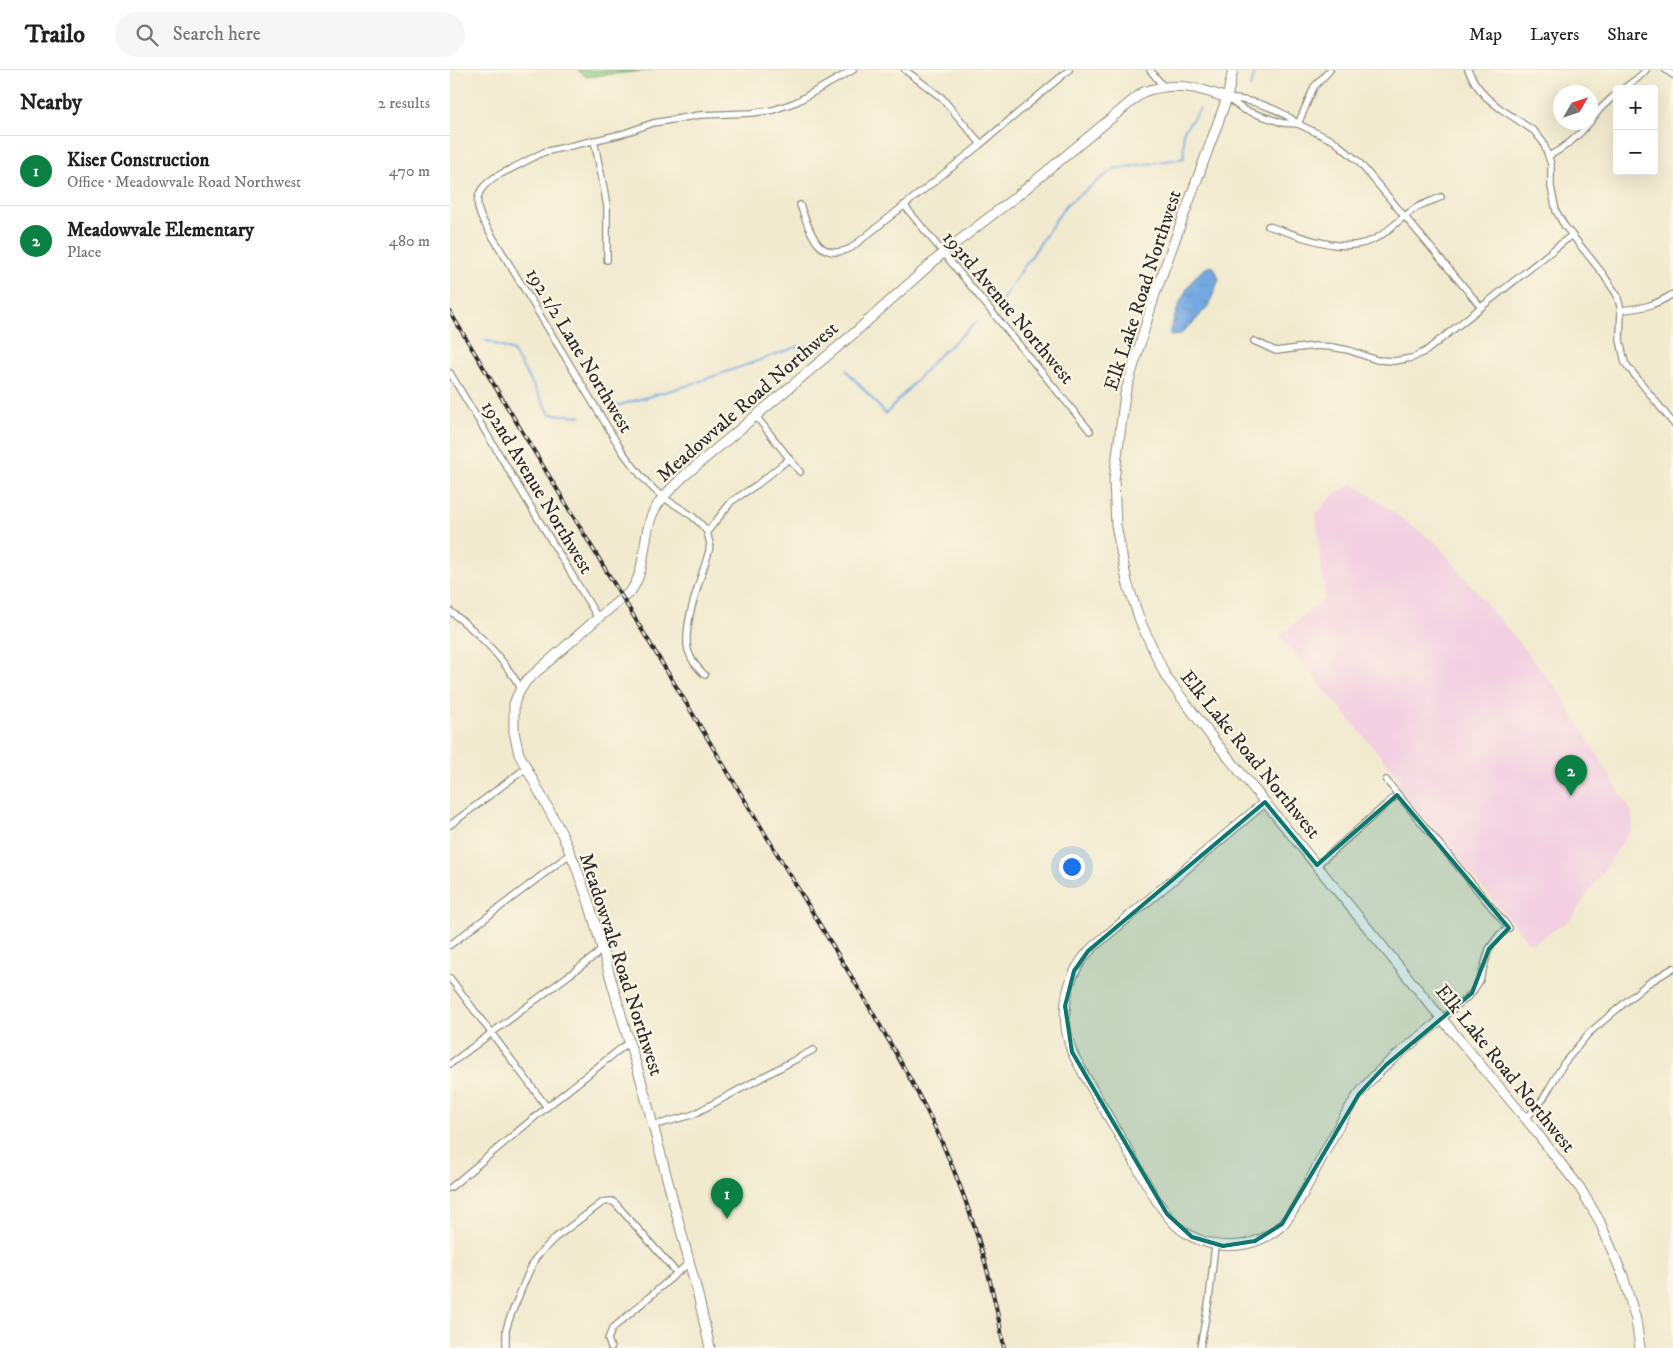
<!DOCTYPE html>
<html lang="en">
<head>
<meta charset="utf-8">
<style>
  :root { --surface:#fff; --page:#f6f6f6; --text:#202124; --muted:#757577; --line:#e0e0e0; --accent:#0b8043 }
  body { margin:0; font-family:"IM FELL DW Pica",serif; background:var(--page); color:var(--text) }
  .controls { position:absolute; right:15px; top:15px; display:grid; overflow:hidden; border-radius:5px; box-shadow:0 5px 20px #0002 }
  .controls button { width:45px; height:45px; display:grid; place-items:center; padding:0; border:0; border-bottom:1px solid var(--line); background:var(--surface); color:var(--text); font:25px sans-serif }
  .compass { position:absolute; left:1103px; top:15px; width:45px; height:45px; border-radius:50%; background:var(--surface); box-shadow:0 5px 20px #0002; rotate:51deg }
  .you { position:absolute; left:621px; top:796px; width:18px; height:18px; margin:-12px; border:4px solid #fff; border-radius:50%; background:#1a73e8; box-shadow:0 0 0 8px #1a73e833 }
  .badge { display:grid; place-items:center; width:32px; height:32px; border-radius:50%; background:var(--accent); color:#fff; font-size:16px; font-weight:700 }
  .pin { position:absolute; translate:-50% -41px; filter:drop-shadow(0 1px 2px #0008) }
  .pin::after { content:''; position:absolute; top:26px; width:18px; height:15px; background:inherit; clip-path:polygon(0 0,100% 0,50% 100%) }
  .list { margin:0; padding:0; list-style:none }
  h2 { display:flex; justify-content:space-between; align-items:center; height:65px; margin:0; padding:0 20px; font-size:21px }
  h2 small { font-size:16px; font-weight:400; color:var(--muted) }
  .list li { display:grid; grid-template-columns:32px 1fr auto; gap:15px; align-items:center; box-sizing:border-box; height:70px; padding:0 20px; border-top:1px solid var(--line) }
  .list b { display:block; font-size:19px; white-space:nowrap }
  .list p { margin:0; font-size:16px; white-space:nowrap; color:var(--muted) }
  .list em { font-size:16px; font-style:normal; color:var(--muted) }
  .icon { flex:none; width:28px; height:28px; fill:none; stroke:currentColor; stroke-width:2; stroke-linecap:round; stroke-linejoin:round }
  .map { position:relative; flex:none; width:1223px; height:1278px; overflow:hidden }
  header { display:flex; align-items:center; gap:30px; box-sizing:border-box; height:70px; padding:0 25px; background:var(--surface); border-bottom:1px solid var(--line) }
  header strong { font-size:24px }
  nav { display:flex; gap:28px; margin-inline-start:auto; font-size:18px }
  .search { width:350px; height:45px; background:var(--page); display:flex; align-items:center; gap:12px; box-sizing:border-box; padding:0 18px; border-radius:28px; color:var(--muted); font-size:19px }
  main { display:flex }
  aside { flex:1; background:var(--surface) }
  .map>svg:first-child { display:block }
</style>
</head>
<body>
<header>
<strong>Trailo</strong>
<div class="search"><svg class="icon" aria-label="search" viewBox="0 0 24 24"><circle cx="10" cy="10" r="6"/><path d="M15 15l6 6"/></svg>Search here</div>
<nav><a>Map</a><a>Layers</a><a>Share</a></nav>
</header>
<main>
<aside>
<h2>Nearby<small>2 results</small></h2>
<ul class="list">
<li><span class="badge">1</span><div><b>Kiser Construction</b><p>Office · Meadowvale Road Northwest</p></div><em>470 m</em></li>
<li><span class="badge">2</span><div><b>Meadowvale Elementary</b><p>Place</p></div><em>480 m</em></li>
</ul>
</aside>
<div class="map">
<svg width="1223" height="1278" viewBox="0 0 1223 1278">
  <defs>
    <pattern id="wetland-marsh" width="20" height="14" patternUnits="userSpaceOnUse" patternTransform="scale(1.25)"><rect width="20" height="14" fill="#82c680"/><path d="M1 5h8M5 5V1M11 12h8M15 12V8" fill="none" stroke="#6ba169"/></pattern>
    <pattern id="water-ripples" width="26" height="14" patternUnits="userSpaceOnUse" patternTransform="scale(1.25)"><rect width="26" height="14" fill="#74a8e1"/><path d="M2 4q2-2 4 0t4 0M15 11q2-2 4 0t4 0" fill="none" stroke="#5f89b7"/></pattern>
  </defs>
  <rect width="100%" height="100%" fill="#fcf5e5"/>
  <filter id="ink" filterUnits="userSpaceOnUse"><feTurbulence type="fractalNoise" baseFrequency=".02" numOctaves="2"/><feDisplacementMap in="SourceGraphic" scale="10" xChannelSelector="R" yChannelSelector="G"/><feConvolveMatrix kernelMatrix="1 2 1 2 8 2 1 2 1" color-interpolation-filters="sRGB"/></filter>
  <filter id="wash" filterUnits="userSpaceOnUse"><feTurbulence type="fractalNoise" baseFrequency=".0096" numOctaves="4" result="noise"/><feDisplacementMap in="SourceGraphic" scale="20" xChannelSelector="R" yChannelSelector="G"/><feGaussianBlur stdDeviation="1.12" result="paint"/><feColorMatrix in="noise" values="0 0 0 0 0 0 0 0 0 0 0 0 0 0 0 0 0 1.4 0 .05"/><feComposite in="paint" operator="in"/></filter>
  <g filter="url(#wash)">
    <rect width="100%" height="100%" fill="#f1eacf"/>
    <!-- built -->
    <path fill="#f2cfe1" d="M903,413L987,474L1109,621L1181,741L1183,757L1120,850L1084,873L1078,872L948,717L951,710L829,566L875,528L866,444L882,426Z"/>
    <!-- wetland -->
    <path fill="url(#wetland-marsh)" stroke="#567856" d="M128,0H202L136,7Z"/>
    <!-- water -->
    <path fill="url(#water-ripples)" stroke="#506a86" d="M760,196L764,197L769,209L759,235L745,251L729,265L721,266L720,262C726,240 738,205 760,196Z"/>
    <g fill="none" stroke-linecap="round" stroke-linejoin="round">
      <!-- stream -->
      <g stroke="#74a8e1" stroke-width="2">
        <path d="M800,17L806,0"/>
        <path d="M549,234L616,135L664,99L734,88L733,62L750,39"/>
        <path d="M35,270L63,281L100,344L130,346"/>
        <path d="M396,300L436,344L486,288L528,251"/>
        <path d="M166,336L236,316L350,276L371,278"/>
      </g>
    </g>
  </g>
  <g filter="url(#ink)">
    <g fill="none" stroke-linecap="round" stroke-linejoin="round">
      <!-- street casing -->
      <g stroke="#8e8a7d" stroke-width="8">
        <g id="street">
          <path d="M455,0L492,28L531,74"/>
          <path d="M700,0L713,16"/>
          <path d="M880,0L864,17L848,54L884,71L908,91L1031,237"/>
          <path d="M1018,0L1025,13L1035,26L1048,37L1084,61L1093,72L1101,94V117L1106,141L1114,155L1153,204L1167,225L1171,240L1170,270L1175,293L1223,353"/>
          <path d="M1216,0L1223,5"/>
          <path d="M1173,19L1189,7L1196,0"/>
          <path d="M777,28C802,30 828,37 848,54L833,53L794,40Z"/>
          <path d="M1140,52L1150,39L1167,23"/>
          <path d="M144,70L154,119L157,137V190"/>
          <path d="M1099,86C1116,77 1128,67 1140,52"/>
          <path d="M350,135C360,160 367,194 401,178L531,74L619,0"/>
          <path d="M454,135L640,361"/>
          <path d="M818,156C852,166 896,188 930,166C942,158 953,146 966,138C974,133 983,131 991,127"/>
          <path d="M1171,240C1193,238 1204,236 1223,224"/>
          <path d="M804,271L826,281L864,276L882,277L898,280L927,290L944,291L962,288L976,281L1122,165"/>
          <path d="M0,303L148,548"/>
          <path d="M305,345L350,402"/>
          <path d="M257,462C247,446 229,438 214,428C197,415 184,398 172,381L32,149C23,130 28,118 45,107L94,82L172,64L203,53L250,45L302,43L323,40L346,32L403,0"/>
          <path d="M0,541C31,565 50,585 71,618"/>
          <path d="M255,605C247,598 241,590 238,580C232,555 252,506 259,481L260,474L257,462L282,431L308,414L339,389"/>
          <path d="M936,710L1059,858L1049,865L1039,879L1030,910L1022,923L992,949"/>
          <path d="M0,755L76,698"/>
          <path d="M867,795L947,725"/>
          <path d="M0,875L120,784"/>
          <path d="M0,908L97,1037"/>
          <path d="M0,994L146,885L151,878"/>
          <path d="M1076,1049L1093,1029L1114,993L1139,963L1197,914L1223,898"/>
          <path d="M203,1055L213,1053L242,1045L363,980"/>
          <path d="M0,1118L97,1037L179,972"/>
          <path d="M56,1278V1260L59,1250L77,1206L85,1189L91,1182L105,1168L153,1132L162,1131L166,1134L227,1203"/>
          <path d="M161,1278L158,1269L162,1259L240,1192"/>
          <path d="M750,1278L759,1230L765,1175"/>
        </g>
      </g>
      <!-- secondary casing -->
      <g stroke="#8e8a7d" stroke-width="11">
        <g id="secondary">
          <path d="M783,0L777,28L705,224L675,324L664,410L666,455L677,512L684,533L691,553L716,607L764,670L992,949L1076,1049L1130,1118L1149,1150L1173,1206L1186,1250L1190,1278"/>
          <path d="M815,732L643,877C614,905 609,945 622,982C640,1017 661,1050 680,1084C693,1106 707,1136 725,1154C754,1183 806,1183 834,1153C844,1141 851,1128 858,1114C872,1088 885,1060 902,1034C924,999 961,975 992,949"/>
          <path d="M260,1278L248,1225L191,1010L179,972L139,833L125,794L112,764L69,684L64,662V634L67,626L76,611L148,548L181,521C197,498 192,470 202,445C209,429 222,418 234,406L402,265L493,183L568,125L693,22C724,11 747,17 777,28"/>
        </g>
      </g>
      <!-- street -->
      <use href="#street" stroke="#fff" stroke-width="5.5"/>
      <!-- secondary -->
      <use href="#secondary" stroke="#fff" stroke-width="9"/>
      <!-- rail casing -->
      <g stroke="#2b2b2b" stroke-width="4">
        <path id="rail" d="M0,242L410,921C435,964 460,1006 482,1051C516,1122 541,1200 554,1278"/>
      </g>
      <!-- rail -->
      <use href="#rail" stroke="#fcf5e5" stroke-width="2" stroke-dasharray="5.5" stroke-linecap="butt"/>
    </g>
  </g>
  <!-- marked area -->
  <path fill="#0f766e" fill-opacity="0.2" stroke="#0f766e" stroke-width="4" stroke-linejoin="round" d="M947,725L1059,858L1039,879L1022,923L936,995L909,1024L832,1154L805,1171L773,1176L742,1167L717,1144L622,982L615,936L624,901L638,881L815,732L867,795Z"/>
  <g text-anchor="middle" stroke-width="4.5" stroke-linejoin="round" paint-order="stroke">
    <!-- street labels -->
    <g font-size="20" fill="#2b2b2b" stroke="#fcf5e5">
      <text transform="translate(692 220) rotate(-72)" y="7">Elk Lake Road Northwest</text>
      <text transform="translate(559 237) rotate(50)" y="7">193rd Avenue Northwest</text>
      <text transform="translate(130 280) rotate(59)" y="7">192 1/2 Lane Northwest</text>
      <text transform="translate(297 331) rotate(-41)" y="7">Meadowvale Road Northwest</text>
      <text transform="translate(88 417) rotate(59)" y="7">192nd Avenue Northwest</text>
      <text transform="translate(801 684) rotate(51)" y="7">Elk Lake Road Northwest</text>
      <text transform="translate(172 894) rotate(72)" y="7">Meadowvale Road Northwest</text>
      <text transform="translate(1056 998) rotate(51)" y="7">Elk Lake Road Northwest</text>
    </g>
  </g>
</svg>
<div class="controls">
<button>+</button>
<button>−</button>
</div>
<svg class="compass" viewBox="-18 -18 36 36"><path d="M0-13l5 13h-10z" fill="#e53935"/><path d="M0 13l5-13h-10z" fill="#757577"/></svg>
<div class="you"></div>
<div class="pin badge" style="left:277px;top:1149px">1</div>
<div class="pin badge" style="left:1121px;top:726px">2</div>
</div>
</main>
</body>
</html>
